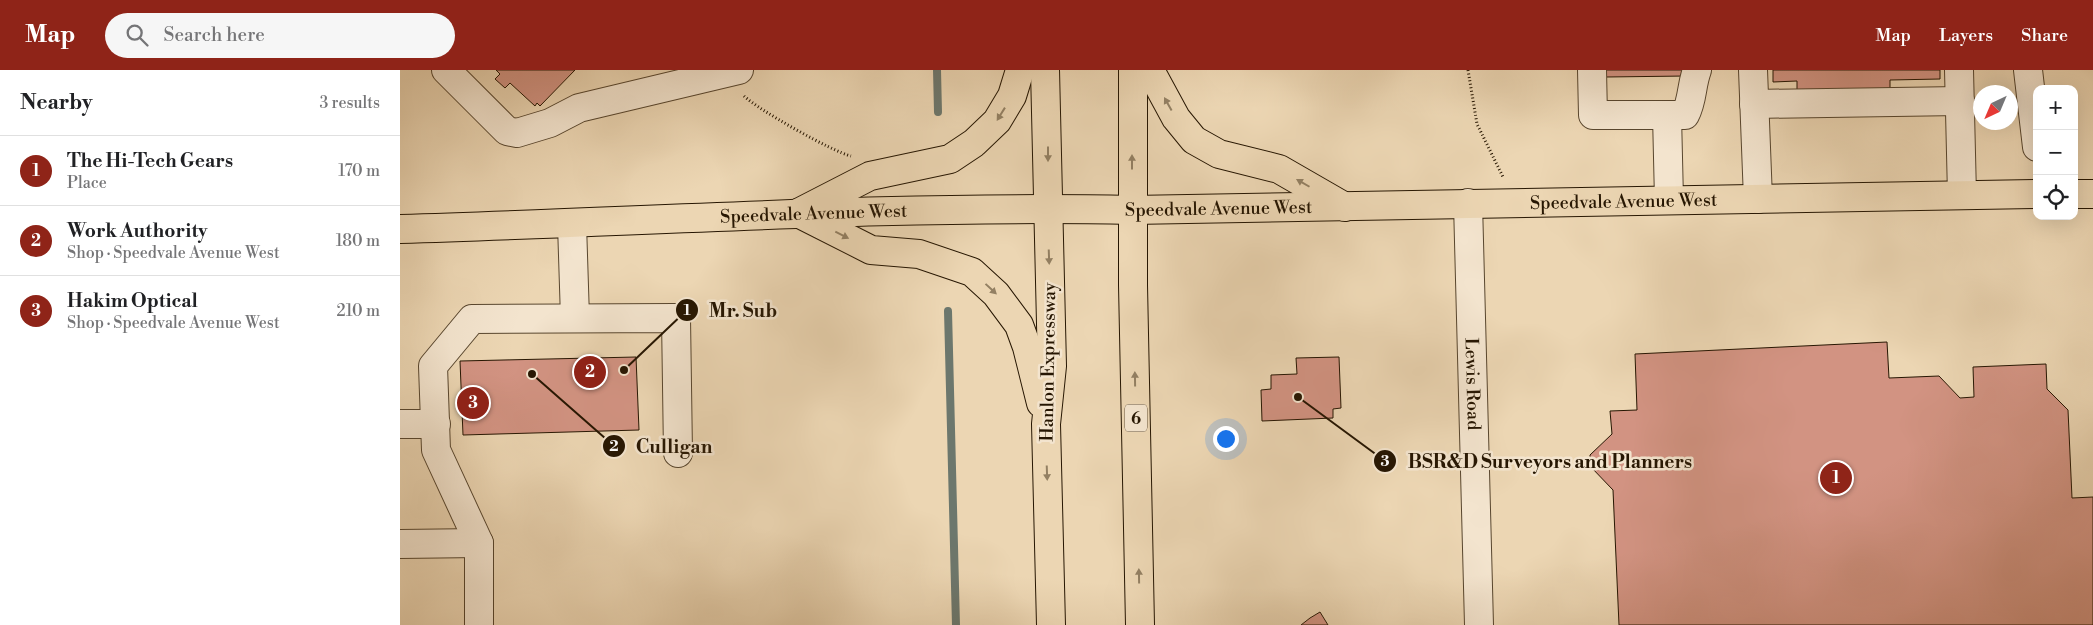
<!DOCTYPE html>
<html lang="en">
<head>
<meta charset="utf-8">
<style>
  :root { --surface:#fff; --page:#f6f6f6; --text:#202124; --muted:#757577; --line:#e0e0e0; --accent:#8f2418 }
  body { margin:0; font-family:"Libre Bodoni",serif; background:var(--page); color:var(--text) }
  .controls { position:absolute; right:15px; top:15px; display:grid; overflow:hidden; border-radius:10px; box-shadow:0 5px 20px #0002 }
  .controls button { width:45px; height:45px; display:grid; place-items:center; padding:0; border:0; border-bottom:1px solid var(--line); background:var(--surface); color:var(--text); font:25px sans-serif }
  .compass { position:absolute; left:1573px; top:15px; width:45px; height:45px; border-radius:50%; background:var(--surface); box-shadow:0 5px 20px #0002; rotate:224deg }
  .you { position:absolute; left:825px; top:368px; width:18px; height:18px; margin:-12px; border:4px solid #fff; border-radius:50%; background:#1a73e8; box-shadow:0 0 0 8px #1a73e833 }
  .badge { display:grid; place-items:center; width:32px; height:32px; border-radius:50%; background:var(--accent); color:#fff; font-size:16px; font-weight:700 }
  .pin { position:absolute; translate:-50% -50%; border:2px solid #fff; box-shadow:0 1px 5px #0006 }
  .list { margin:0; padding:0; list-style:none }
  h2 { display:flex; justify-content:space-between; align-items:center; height:65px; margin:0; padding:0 20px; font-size:21px }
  h2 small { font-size:16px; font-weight:400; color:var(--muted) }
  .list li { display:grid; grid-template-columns:32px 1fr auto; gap:15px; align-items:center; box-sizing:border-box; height:70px; padding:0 20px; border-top:1px solid var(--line) }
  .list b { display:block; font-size:19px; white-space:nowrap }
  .list p { margin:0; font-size:16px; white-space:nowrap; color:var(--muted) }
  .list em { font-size:16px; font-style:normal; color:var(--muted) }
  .icon { flex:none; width:28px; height:28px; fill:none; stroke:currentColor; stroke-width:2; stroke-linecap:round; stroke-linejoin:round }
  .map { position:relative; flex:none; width:1693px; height:555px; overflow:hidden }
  header { display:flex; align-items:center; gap:30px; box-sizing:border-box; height:70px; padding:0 25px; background:var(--accent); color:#fff }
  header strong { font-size:24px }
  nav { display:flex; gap:28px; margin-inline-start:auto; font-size:18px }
  .search { width:350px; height:45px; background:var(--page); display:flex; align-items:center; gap:12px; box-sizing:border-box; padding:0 18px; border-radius:28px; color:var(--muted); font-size:19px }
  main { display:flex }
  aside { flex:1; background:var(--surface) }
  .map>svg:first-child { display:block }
</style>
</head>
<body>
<header>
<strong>Map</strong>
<div class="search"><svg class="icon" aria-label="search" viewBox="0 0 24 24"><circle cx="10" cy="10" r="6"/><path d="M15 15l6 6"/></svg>Search here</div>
<nav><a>Map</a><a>Layers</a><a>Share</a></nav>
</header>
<main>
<aside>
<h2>Nearby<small>3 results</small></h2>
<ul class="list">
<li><span class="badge">1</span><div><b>The Hi-Tech Gears</b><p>Place</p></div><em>170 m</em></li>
<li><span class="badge">2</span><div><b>Work Authority</b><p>Shop · Speedvale Avenue West</p></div><em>180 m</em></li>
<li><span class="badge">3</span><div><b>Hakim Optical</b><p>Shop · Speedvale Avenue West</p></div><em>210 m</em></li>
</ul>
</aside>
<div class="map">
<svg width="1693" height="555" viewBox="0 0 1693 555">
  <rect width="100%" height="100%" fill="#ecd6b3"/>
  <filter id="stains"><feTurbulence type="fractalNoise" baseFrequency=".004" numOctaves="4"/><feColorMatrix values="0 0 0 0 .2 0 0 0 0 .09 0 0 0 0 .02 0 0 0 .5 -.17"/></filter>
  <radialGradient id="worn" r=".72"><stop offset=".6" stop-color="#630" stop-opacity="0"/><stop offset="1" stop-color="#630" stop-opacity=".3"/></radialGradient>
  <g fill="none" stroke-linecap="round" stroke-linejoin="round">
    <!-- stream -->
    <g stroke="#6c776d" stroke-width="8">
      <path d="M537,0L538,42"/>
      <path d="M548,241L556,555"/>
    </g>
  </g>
  <!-- building -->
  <g fill="#d29382" stroke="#261602">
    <path d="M96,0H175L140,36L137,33L135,36L110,13L105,18L95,9L100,4Z"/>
    <path d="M1206,0H1286V6L1206,7Z"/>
    <path d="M1373,0H1540V9L1490,10V19L1397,21V11L1373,12Z"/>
    <path d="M1487,272L1489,308L1539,306L1560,328L1574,327L1573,297L1646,294L1647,319L1668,340L1672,428L1693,427V555H1219L1213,420L1190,396V385L1212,364L1210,341L1237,340L1235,284Z"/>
    <path d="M236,287L239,360L63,365L60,291Z"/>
    <path d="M939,287L941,338L933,339V348L862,351L861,320L871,319V305L897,304L896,288Z"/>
    <path d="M920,542L928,555H901L910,548Z"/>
  </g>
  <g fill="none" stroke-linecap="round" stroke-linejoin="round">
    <!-- minor casing -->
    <g stroke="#58462e" stroke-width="30">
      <g id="minor">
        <path d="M46,0L107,61L117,63L150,53L179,38L339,0"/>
        <path d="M1192,0L1193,45H1285C1293,30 1291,16 1297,0"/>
        <path d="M1353,0L1358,129"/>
        <path d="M1559,0L1562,125"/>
        <path d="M1628,0L1637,77"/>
        <path d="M1354,34L1560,31"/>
        <path d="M1267,45L1269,130"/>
        <path id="s1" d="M1068,133L1079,555"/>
        <path d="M172,154L175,248"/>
        <path d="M0,354H36"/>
        <path d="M0,474L79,473"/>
        <path d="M79,555V473L36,380L33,296L72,249L276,248L278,383"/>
      </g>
    </g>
    <!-- major casing -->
    <g stroke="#261602" stroke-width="30">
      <g id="major">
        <path d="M1674,124H1693"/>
        <path id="s2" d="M0,159C244,152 488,135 732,140L1637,124"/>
      </g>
    </g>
    <!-- highway casing -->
    <g stroke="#261602" stroke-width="30">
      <g id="highway">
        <path d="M645,0L652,296L646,354L651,555"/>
        <path d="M733,0V215L740,555"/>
        <path d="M750,0L776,48L794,70L819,84L879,99L945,137"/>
        <path d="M398,143L471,180L519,184L572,202L596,224L619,255L627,277L641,333"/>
        <path d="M398,143L470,106L550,89L574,73L597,51L612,26L620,0"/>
      </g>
    </g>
    <!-- path -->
    <g stroke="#261602" stroke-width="3" stroke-dasharray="1 2.5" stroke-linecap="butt">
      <path d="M1068,0L1077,54L1103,107"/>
      <path d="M344,26C357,39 433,82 451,86"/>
    </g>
    <!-- minor -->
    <use href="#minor" stroke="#f3e4ce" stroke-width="28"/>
    <!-- major -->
    <use href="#major" stroke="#ecd6b3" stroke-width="28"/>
    <!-- highway -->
    <use href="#highway" stroke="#ecd6b3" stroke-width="28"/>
  </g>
  <!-- one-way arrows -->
  <defs><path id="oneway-solid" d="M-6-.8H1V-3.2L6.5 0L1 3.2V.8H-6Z" transform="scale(1.25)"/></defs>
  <g fill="#938063">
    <use href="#oneway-solid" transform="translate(768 34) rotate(-119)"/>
    <use href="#oneway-solid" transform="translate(601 44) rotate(122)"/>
    <use href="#oneway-solid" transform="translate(648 84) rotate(90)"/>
    <use href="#oneway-solid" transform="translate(732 92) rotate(-90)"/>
    <use href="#oneway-solid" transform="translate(903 113) rotate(-150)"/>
    <use href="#oneway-solid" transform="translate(442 165) rotate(27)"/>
    <use href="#oneway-solid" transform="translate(649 187) rotate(88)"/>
    <use href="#oneway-solid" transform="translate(591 219) rotate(43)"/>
    <use href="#oneway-solid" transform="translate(735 309) rotate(-91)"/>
    <use href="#oneway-solid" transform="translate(647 403) rotate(88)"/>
    <use href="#oneway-solid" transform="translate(739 506) rotate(-91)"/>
  </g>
  <g text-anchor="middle" stroke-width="5" stroke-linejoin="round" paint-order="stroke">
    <!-- shield labels -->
    <rect fill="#f3e4ce" stroke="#64543f" stroke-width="1" x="725" y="334.5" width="22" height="27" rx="4"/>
    <g font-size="16" font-weight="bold" fill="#261602">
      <text x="736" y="354">6</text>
    </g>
    <!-- street labels -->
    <g font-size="18" fill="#261602" stroke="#f3e4ce">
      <text dy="6" stroke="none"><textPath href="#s2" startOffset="1224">Speedvale Avenue West</textPath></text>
      <text dy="6" stroke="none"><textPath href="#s2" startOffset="819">Speedvale Avenue West</textPath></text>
      <text dy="6" stroke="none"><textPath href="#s2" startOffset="414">Speedvale Avenue West</textPath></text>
      <text transform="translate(648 292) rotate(-89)" y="6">Hanlon Expressway</text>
      <text dy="6" stroke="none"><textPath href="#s1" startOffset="181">Lewis Road</textPath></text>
    </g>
  </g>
  <!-- callouts -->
  <path fill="none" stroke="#261602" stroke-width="2" d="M224 300L287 240M132 304L214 376M898 327L985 391"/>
  <g fill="#261602" stroke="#f3e4ce" stroke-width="2">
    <circle cx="224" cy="300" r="5"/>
    <circle cx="132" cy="304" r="5"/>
    <circle cx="898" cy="327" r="5"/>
    <circle cx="287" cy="240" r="12"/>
    <circle cx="214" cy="376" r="12"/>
    <circle cx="985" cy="391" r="12"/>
  </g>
  <g font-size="15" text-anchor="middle" font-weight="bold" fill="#fff">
    <text x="287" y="245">1</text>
    <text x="214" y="381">2</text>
    <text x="985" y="396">3</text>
  </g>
  <g font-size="19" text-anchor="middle" font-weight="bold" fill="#261602" stroke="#f3e4ce" stroke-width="5" stroke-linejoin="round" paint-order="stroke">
    <text x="343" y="247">Mr. Sub</text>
    <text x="274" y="383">Culligan</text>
    <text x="1150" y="398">BSR&amp;D Surveyors and Planners</text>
  </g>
  <rect width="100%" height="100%" filter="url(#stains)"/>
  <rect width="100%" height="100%" fill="url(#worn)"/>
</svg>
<div class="controls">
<button>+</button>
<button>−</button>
<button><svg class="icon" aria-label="locate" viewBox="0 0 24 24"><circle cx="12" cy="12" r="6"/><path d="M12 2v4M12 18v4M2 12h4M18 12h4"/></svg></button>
</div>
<svg class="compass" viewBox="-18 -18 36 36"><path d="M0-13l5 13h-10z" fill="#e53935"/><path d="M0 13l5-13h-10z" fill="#757577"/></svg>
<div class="you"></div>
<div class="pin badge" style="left:1436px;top:408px">1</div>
<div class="pin badge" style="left:190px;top:302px">2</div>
<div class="pin badge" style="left:73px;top:333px">3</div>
</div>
</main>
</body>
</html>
